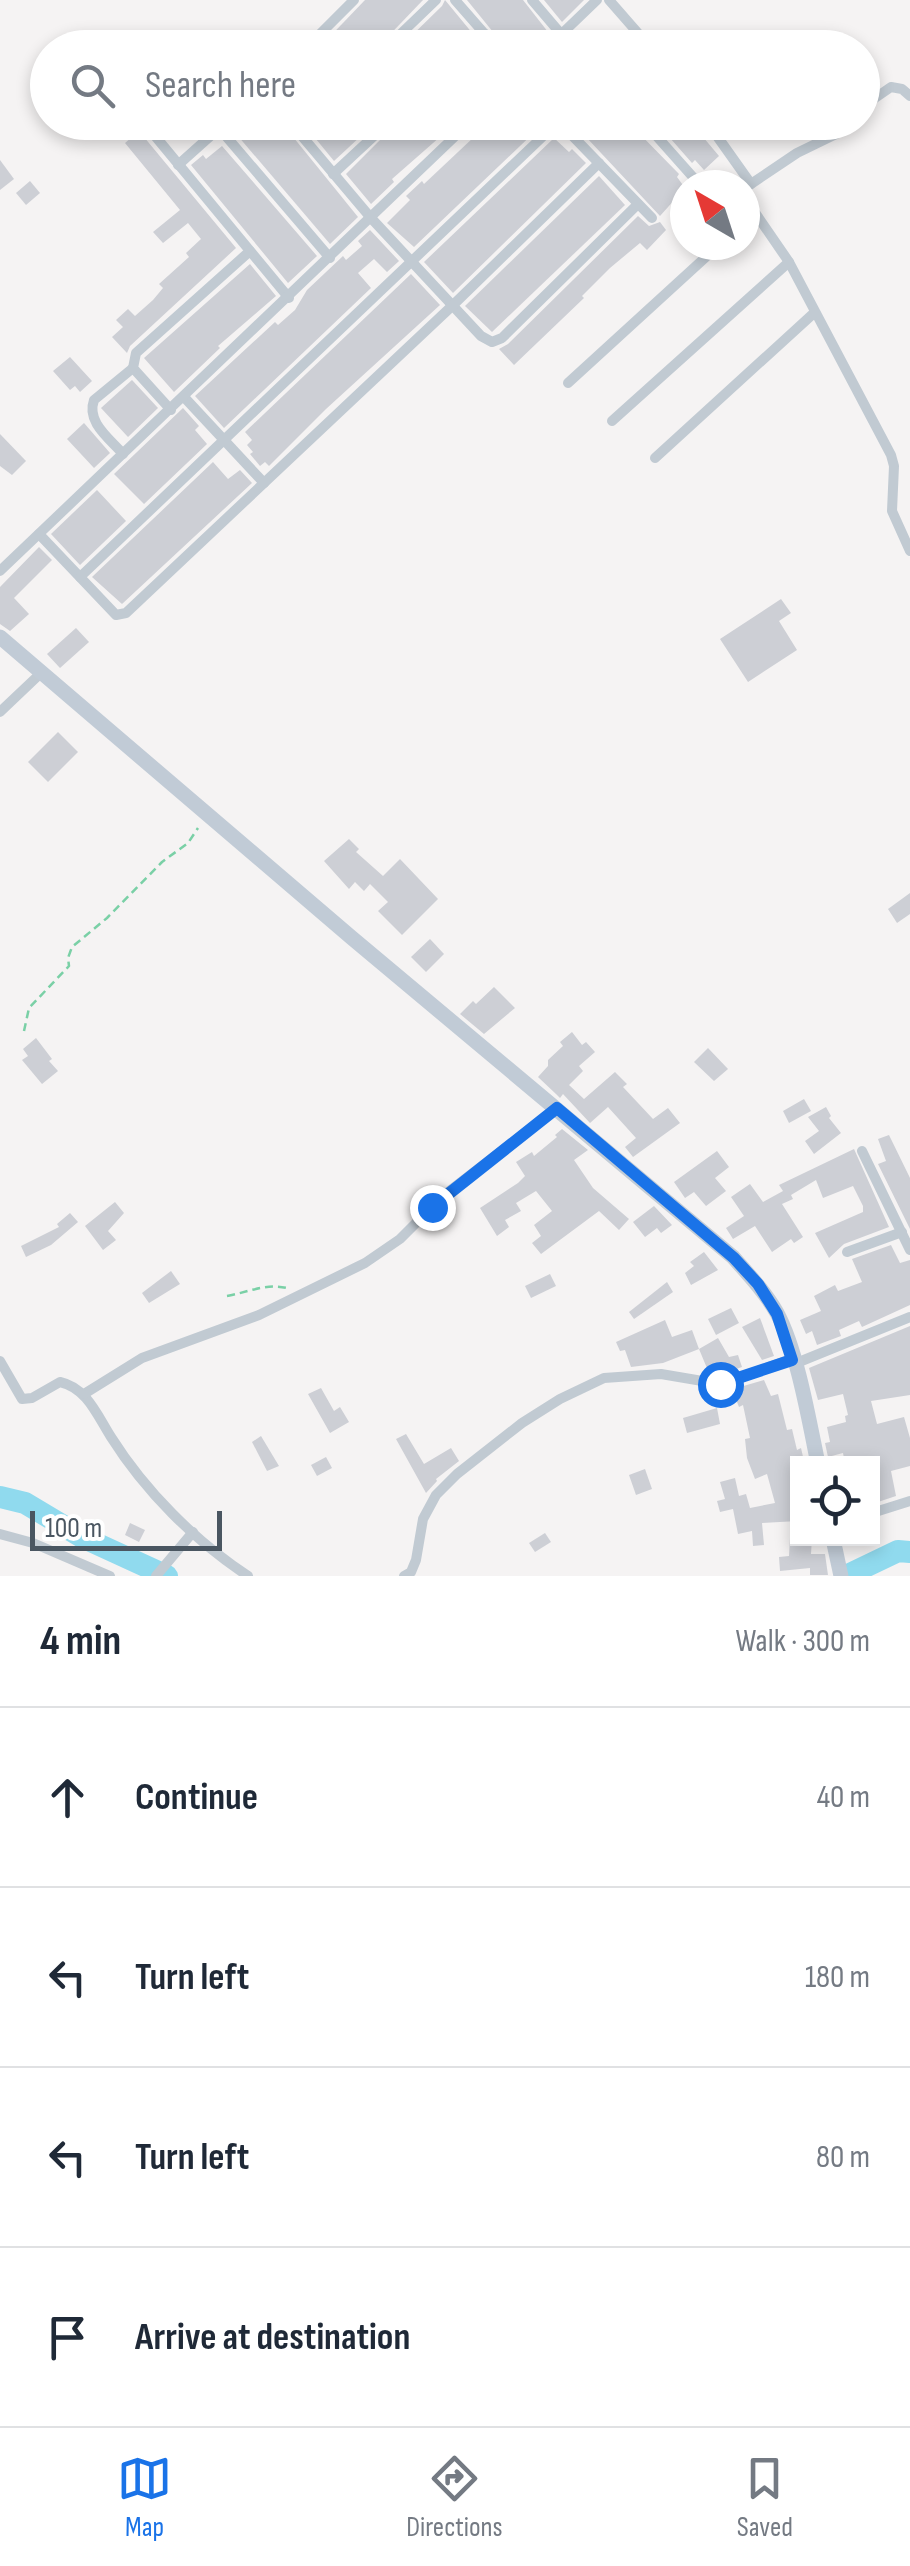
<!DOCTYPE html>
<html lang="en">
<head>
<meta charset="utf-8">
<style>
  :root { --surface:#fff; --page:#f6f6f7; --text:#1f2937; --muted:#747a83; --line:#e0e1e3; --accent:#1a73e8 }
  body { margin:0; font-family:"Sofia Sans Condensed",sans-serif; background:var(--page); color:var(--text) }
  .controls { position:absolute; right:30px; bottom:30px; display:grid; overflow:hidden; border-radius:0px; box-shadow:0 5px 15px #0003 }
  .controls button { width:90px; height:90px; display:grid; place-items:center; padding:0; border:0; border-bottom:2px solid var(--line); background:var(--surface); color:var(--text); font:50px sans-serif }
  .compass { position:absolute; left:670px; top:170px; width:90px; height:90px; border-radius:50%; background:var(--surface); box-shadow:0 5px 15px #0003; rotate:321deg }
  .scale { position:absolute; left:30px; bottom:25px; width:192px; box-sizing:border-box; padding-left:10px; border:5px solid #4a5661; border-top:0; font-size:28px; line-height:35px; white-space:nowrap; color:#4a5661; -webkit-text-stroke:8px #fff; paint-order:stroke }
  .stop { position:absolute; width:30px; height:30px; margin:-22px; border:8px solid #1a73e8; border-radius:50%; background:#fff }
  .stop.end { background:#1a73e8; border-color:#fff; box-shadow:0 2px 10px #0008 }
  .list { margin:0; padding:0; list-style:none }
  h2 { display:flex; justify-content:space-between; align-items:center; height:130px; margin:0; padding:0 40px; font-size:42px }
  h2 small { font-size:32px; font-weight:400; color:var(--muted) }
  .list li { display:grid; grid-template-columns:65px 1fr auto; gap:30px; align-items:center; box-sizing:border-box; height:180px; padding:0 40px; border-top:2px solid var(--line) }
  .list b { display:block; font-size:38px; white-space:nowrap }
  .list em { font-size:32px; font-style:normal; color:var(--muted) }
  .icon { flex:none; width:55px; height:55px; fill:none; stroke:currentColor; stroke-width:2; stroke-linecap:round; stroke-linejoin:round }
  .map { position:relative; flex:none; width:910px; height:1576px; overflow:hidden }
  .search { position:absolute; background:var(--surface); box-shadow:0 5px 15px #0003; left:30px; right:30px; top:30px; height:110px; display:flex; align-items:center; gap:25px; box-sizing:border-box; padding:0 35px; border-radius:55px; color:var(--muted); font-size:38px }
  .sheet { height:850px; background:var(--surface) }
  nav { display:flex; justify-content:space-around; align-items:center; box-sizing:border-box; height:140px; border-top:2px solid var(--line); background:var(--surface); font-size:28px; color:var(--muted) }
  nav a { display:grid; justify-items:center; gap:5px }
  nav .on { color:var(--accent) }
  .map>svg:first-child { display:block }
</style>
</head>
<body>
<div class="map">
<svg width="910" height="1576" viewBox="0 0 910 1576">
  <rect width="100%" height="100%" fill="#f5f3f3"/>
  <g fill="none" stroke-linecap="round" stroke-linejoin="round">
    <!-- river -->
    <g stroke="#90daee" stroke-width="22">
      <path d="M0,1497L25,1503L82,1537L167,1576"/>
      <path d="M846,1576L898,1551L910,1552"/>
    </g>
  </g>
  <!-- building -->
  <g fill="#cdcfd5">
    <path d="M365,0H423L377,48H319Z"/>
    <path d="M445,0L473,34L458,48H434L428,41L415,48H399L442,6Z"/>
    <path d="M467,0H523L548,32L530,48H506Z"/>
    <path d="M544,0H584L562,22Z"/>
    <path d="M241,122H281L358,217L330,244L232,129Z"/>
    <path d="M302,122H376L334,161Z"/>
    <path d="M398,122H457L392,179L394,182L371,204L346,174Z"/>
    <path d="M484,122L542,125L414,247L387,223L410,200L406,196L422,181L424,184L475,136L472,133Z"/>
    <path d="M572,122H625L630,128L632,126L679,174L677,177L685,188L660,216Z"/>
    <path d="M656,122H685L695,133L698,131L719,156L704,170L695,160L692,163Z"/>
    <path d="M139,131L236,248L130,346L127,353L112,337L123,327L116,320L128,309L135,316L153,300L163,288L159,284L189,257L186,253L201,239L188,223L163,243L153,232L180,210L125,143Z"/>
    <path d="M554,138L569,152L572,149L586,163L453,293L424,262Z"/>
    <path d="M222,146L317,256L288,283L191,165L203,155L206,159Z"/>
    <path d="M0,160L14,179L0,190Z"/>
    <path d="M599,176L625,205L492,332L465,306Z"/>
    <path d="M30,181L40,193L26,205L16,193Z"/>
    <path d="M638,216L649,226L660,222L666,230L647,250L640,243L610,268L582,296L584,298L514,365L499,349L508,344Z"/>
    <path d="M370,230L399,261L387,272L374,259L358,273L371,288L224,428L195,396L275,322L278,325L295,310L307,290L343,256L346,260L362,246L358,241Z"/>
    <path d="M250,264L276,296L218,346L220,348L174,392L144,358Z"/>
    <path d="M411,274L440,305L326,409L269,466L265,462L260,466L250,454L253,452L247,445L252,440L245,432Z"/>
    <path d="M70,357L92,381L80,392L75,386L70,390L53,371Z"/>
    <path d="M132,380L158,408L128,437L101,408Z"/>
    <path d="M183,408L199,426L195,430L207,444L144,504L114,474Z"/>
    <path d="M84,423L110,453L94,468L67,439Z"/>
    <path d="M0,434L26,461L12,475L0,466Z"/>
    <path d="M213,462L228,479L240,470L252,483L122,604L92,577Z"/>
    <path d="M97,490L126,521L80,565L51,534Z"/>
    <path d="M39,547L52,560L14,598L29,614L10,631L0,624V587Z"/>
    <path d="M781,599L791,613L779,621L797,650L748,682L720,639Z"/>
    <path d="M76,628L89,642L60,668L47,654Z"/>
    <path d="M58,732L78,752L48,782L28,762Z"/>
    <path d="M349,839L359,849L356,852L383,876L400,859L438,899L402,935L378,911L388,902L370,884L364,891L355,882L349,889L324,861Z"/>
    <path d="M910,893V914L897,923L888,909Z"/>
    <path d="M430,939L444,954L426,972L411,957Z"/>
    <path d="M494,987L515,1008L484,1034L460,1014L473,1001L476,1004Z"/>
    <path d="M572,1032L582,1045L586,1042L595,1052L579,1066L583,1071L569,1085L584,1099L615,1072L627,1084L623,1087L653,1119L668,1108L680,1123L633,1157L625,1147L636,1138L608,1107L590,1123L563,1094L560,1098L556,1094L538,1077L548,1066V1060L563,1046L560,1042Z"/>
    <path d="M36,1038L52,1059L49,1061L58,1071L42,1084L22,1060L28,1056L23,1049Z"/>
    <path d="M708,1048L728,1069L714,1081L694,1062Z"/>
    <path d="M804,1099L811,1111L789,1123L783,1111Z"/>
    <path d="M826,1107L831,1116L829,1118L841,1133L814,1154L805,1141L819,1131L808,1117Z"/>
    <path d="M562,1129L588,1150L574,1160L593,1188L629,1219L619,1230L599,1211L541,1254L532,1243L541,1236L534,1225L552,1211L536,1191L516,1203L521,1211L505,1220L509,1227L497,1236L480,1208L518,1183L525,1176L516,1162L532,1152L534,1156L557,1137L555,1135Z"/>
    <path d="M889,1135L910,1178V1229L878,1164L886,1161L878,1139Z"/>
    <path d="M854,1149L889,1227L844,1244L829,1258L815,1233L863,1212V1206L853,1186L823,1198L816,1180L791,1195L793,1199L782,1204L803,1237L794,1243L791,1239L772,1252L755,1226L733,1239L726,1228L744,1216L731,1197L750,1184L763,1202L783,1191L779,1185Z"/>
    <path d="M717,1151L729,1167L715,1178L726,1191L706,1206L694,1192L685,1198L674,1182Z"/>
    <path d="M115,1202L124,1213L108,1231L116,1240L103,1250L85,1226Z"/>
    <path d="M654,1206L672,1225L661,1233L657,1228L645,1237L633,1222Z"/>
    <path d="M70,1213L78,1222L51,1245L26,1257L21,1246L59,1227L57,1224Z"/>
    <path d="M891,1245L900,1263L910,1260V1305L862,1327L859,1321L839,1330L841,1336L817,1345L812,1331L806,1334L800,1320L821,1311L814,1296L835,1285L838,1291L862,1282L852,1259Z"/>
    <path d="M704,1252L718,1270L691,1285L685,1273L694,1266L690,1262Z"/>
    <path d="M171,1271L180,1284L149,1303L142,1293Z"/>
    <path d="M550,1274L556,1286L531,1298L525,1286Z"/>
    <path d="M667,1282L673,1292L634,1319L629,1312Z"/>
    <path d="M731,1308L739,1323L716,1335L708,1319Z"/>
    <path d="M760,1318L774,1356L762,1360L742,1327Z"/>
    <path d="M665,1320L672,1337L692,1330L699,1349L663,1363L631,1367L625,1350L620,1351L616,1342Z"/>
    <path d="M910,1326V1395L871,1401L877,1424L904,1417L910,1438V1466L891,1471L896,1496L872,1504V1464H845L843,1453L828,1457L825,1443L830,1442L827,1427L846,1422L845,1416L848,1415L843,1394L818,1400L809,1368Z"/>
    <path d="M718,1338L729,1357L738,1355L742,1367L719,1375L709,1373L699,1349Z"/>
    <path d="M764,1380L771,1396L778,1394L787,1430L792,1429L797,1450L801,1448L804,1461L798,1462L795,1481L798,1521L762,1523L764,1545L753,1546L752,1531L738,1534L733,1509L720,1512L717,1501L725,1499L720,1482L735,1478L739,1496L746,1494L750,1508L775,1503L767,1474L755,1479L747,1458L745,1439L750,1438L743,1405L739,1407L737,1402L727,1405L723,1392Z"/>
    <path d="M321,1388L334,1411L340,1407L349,1422L330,1433L308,1394Z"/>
    <path d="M717,1408L720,1424L687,1433L683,1418Z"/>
    <path d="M406,1434L424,1464L451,1448L459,1461L436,1479L437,1481L426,1493L396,1439Z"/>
    <path d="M261,1436L279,1466L267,1471L252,1442Z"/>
    <path d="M326,1457L332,1468L317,1476L311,1465Z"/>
    <path d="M645,1469L652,1489L636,1495L629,1475Z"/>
    <path d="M130,1523L145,1530L139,1542L125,1535Z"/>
    <path d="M545,1533L551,1542L535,1552L529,1543Z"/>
    <path d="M790,1538H812L811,1554H825L828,1575H810V1568L780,1571L779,1557L789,1556Z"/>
  </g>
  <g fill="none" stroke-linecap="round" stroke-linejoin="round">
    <!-- path -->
    <g stroke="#7ad0a6" stroke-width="2.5" stroke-dasharray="8 5" stroke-linecap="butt">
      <path d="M24,1031L29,1008L69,966L68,958L72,947L107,918L162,862L188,843L198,828"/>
      <path d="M227,1296C249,1292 266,1283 287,1288"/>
    </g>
    <!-- minor -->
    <g stroke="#c1cad2" stroke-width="10">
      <path d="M455,0L497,48"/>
      <path d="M532,0L573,48"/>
      <path d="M609,0L651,48"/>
      <path d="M306,48L354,0"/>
      <path d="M386,48L436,0"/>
      <path d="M471,48L485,34"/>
      <path d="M547,48L597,0"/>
      <path d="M862,107L891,87L902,89L910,96"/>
      <path d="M290,122L371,218L481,336L492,342L502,338L638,204"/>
      <path d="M559,122L652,218"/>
      <path d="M644,122L700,185"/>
      <path d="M707,122L751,184"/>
      <path d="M146,125L289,298"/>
      <path d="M219,128L330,258"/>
      <path d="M178,165L226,122"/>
      <path d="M333,174L389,122"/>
      <path d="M745,188L797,153L836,134L849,122"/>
      <path d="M745,198L789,262L891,455L894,466L892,511L910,551"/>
      <path d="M568,383L719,245"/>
      <path d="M184,397L264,483"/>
      <path d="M171,410L133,368L136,353L250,251"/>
      <path d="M612,421L789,262"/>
      <path d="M123,454C109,438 86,422 94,400L133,368"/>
      <path d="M655,458L814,313"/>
      <path d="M39,534L116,615L126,613L452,306L599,163"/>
      <path d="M0,571L470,122"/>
      <path d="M80,577L558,122"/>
      <path d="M0,712L41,673"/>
      <path d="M862,1151L910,1250"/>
      <path d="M847,1252L902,1232"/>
      <path d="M0,1361L22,1399L32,1398L60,1382C87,1388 97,1415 111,1437C145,1491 195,1541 248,1576"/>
      <path d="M794,1364L910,1317"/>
      <path d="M84,1394L142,1358L259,1315L365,1263L400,1239L443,1196L557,1108"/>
      <path d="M872,1513L910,1501"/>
      <path d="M0,1534L33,1543L110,1576"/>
      <path d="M156,1576L193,1532"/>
      <path d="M404,1576L411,1572L416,1560L423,1519L436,1495L457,1474L522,1423L560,1399L604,1378L661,1374L720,1384L792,1359"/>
    </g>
    <!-- secondary -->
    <g stroke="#c1cbd6" stroke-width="15">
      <path d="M0,637L352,938L733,1257C749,1275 765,1292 777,1313C797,1350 809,1420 818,1464"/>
      <path d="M833,1539L841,1576"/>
    </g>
  </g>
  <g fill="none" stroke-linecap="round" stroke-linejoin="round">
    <!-- route -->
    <path stroke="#1a73e8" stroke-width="12" d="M432,1207L557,1108L734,1258L758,1284L777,1314L792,1360L720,1384"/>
  </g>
</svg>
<div class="controls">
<button><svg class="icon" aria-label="locate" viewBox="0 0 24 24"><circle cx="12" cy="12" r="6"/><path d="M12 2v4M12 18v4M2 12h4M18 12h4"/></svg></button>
</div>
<svg class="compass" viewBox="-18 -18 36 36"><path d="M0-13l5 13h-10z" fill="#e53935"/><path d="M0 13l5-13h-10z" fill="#747a83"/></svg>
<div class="scale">100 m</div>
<div class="stop" style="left:720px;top:1384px"></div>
<div class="stop end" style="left:432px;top:1207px"></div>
<div class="search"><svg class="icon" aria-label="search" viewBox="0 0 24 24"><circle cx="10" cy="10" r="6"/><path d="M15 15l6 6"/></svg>Search here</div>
</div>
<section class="sheet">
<h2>4 min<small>Walk · 300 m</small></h2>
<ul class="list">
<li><svg class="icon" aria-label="ahead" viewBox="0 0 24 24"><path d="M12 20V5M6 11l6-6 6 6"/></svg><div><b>Continue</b></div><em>40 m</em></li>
<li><svg class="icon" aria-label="left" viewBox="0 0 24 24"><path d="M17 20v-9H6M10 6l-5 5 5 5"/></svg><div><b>Turn left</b></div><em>180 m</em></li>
<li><svg class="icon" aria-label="left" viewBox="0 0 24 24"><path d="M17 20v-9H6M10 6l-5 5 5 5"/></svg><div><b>Turn left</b></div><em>80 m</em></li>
<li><svg class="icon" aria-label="arrive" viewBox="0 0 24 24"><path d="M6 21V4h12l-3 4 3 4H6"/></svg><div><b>Arrive at destination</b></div></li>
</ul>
</section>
<nav>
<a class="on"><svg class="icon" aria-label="map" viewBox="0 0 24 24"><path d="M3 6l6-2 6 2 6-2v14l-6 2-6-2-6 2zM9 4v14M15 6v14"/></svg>Map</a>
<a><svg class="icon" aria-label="directions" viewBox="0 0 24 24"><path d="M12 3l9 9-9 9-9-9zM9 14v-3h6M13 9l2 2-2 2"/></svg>Directions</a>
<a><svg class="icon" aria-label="saved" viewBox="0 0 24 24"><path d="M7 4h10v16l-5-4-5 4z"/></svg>Saved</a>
</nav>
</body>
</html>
